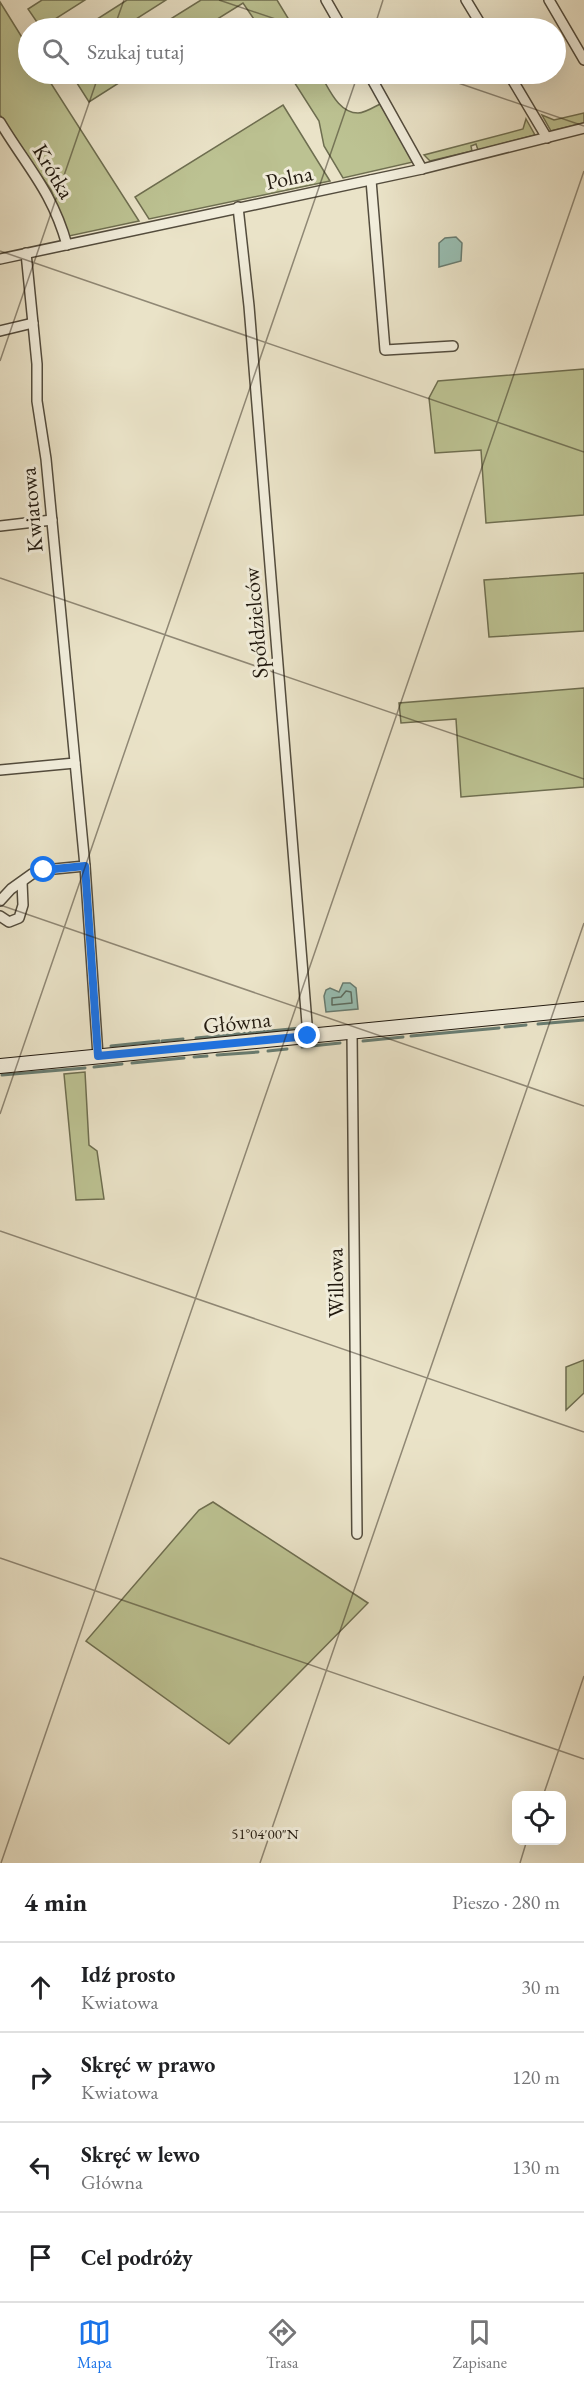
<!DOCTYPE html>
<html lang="pl">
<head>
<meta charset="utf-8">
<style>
  :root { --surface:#fff; --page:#f6f6f6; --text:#202124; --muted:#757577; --line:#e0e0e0; --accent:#1a73e8 }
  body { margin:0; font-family:"EB Garamond",serif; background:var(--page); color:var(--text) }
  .controls { position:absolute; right:18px; bottom:18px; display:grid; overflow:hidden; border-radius:12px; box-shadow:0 6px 24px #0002 }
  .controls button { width:54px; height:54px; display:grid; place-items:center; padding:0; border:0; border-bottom:2px solid var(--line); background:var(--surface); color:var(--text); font:30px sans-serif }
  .stop { position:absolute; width:18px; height:18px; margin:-14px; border:4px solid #1a73e8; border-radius:50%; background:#fff }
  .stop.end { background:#1a73e8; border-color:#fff; box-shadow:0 2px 6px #0008 }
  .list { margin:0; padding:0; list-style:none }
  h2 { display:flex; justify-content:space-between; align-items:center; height:78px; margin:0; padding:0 24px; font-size:26px }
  h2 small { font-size:20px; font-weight:400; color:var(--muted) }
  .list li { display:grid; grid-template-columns:39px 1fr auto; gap:18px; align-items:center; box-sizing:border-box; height:90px; padding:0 24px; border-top:2px solid var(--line) }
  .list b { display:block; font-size:22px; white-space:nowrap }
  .list p { margin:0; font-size:20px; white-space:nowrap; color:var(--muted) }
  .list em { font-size:20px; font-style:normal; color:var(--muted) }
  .icon { flex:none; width:33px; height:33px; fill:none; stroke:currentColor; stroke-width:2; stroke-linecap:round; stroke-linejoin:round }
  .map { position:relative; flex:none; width:584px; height:1863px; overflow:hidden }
  .search { position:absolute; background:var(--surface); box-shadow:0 6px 24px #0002; left:18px; right:18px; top:18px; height:66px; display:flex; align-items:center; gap:15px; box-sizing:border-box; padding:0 21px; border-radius:33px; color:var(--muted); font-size:22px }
  .sheet { height:438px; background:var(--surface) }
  nav { display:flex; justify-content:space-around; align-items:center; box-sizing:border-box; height:84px; border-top:2px solid var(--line); background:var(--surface); font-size:16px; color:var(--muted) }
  nav a { display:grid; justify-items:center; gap:3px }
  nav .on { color:var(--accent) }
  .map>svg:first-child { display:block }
</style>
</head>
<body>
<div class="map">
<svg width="584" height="1863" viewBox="0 0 584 1863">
  <rect width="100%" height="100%" fill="#eae3c8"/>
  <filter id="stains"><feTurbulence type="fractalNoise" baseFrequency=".00333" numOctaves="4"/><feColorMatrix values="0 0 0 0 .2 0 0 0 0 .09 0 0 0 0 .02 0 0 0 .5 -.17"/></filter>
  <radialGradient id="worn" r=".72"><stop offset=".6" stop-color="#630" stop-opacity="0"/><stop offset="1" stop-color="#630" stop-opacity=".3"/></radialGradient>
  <!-- green -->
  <g fill="#bcc292" stroke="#6e6e50" stroke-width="1.5">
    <path d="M42,0H85L41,28L28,9Z"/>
    <path d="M127,0H166L122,28H83Z"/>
    <path d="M201,0H277L294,28H260L243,3L203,28H156Z"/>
    <path d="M0,2L28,47V74H45L139,221L69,236L51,190L0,115Z"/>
    <path d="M86,74H133L89,102L75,80Z"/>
    <path d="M289,74H320C329,88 338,113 358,113C365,113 374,107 380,104L412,157L413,162L343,178L324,146L319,121Z"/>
    <path d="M283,105L330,181L149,219L135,197Z"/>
    <path d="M584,113V123L551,131L542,115L554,120Z"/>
    <path d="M526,119L535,135L478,150L476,144L471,146L472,151L430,161L424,155L523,129Z"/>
    <path d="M584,369V515L486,523L481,450L435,453L429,398L438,381Z"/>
    <path d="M584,573V631L489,637L484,580Z"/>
    <path d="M584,688V787L461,797L456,719L401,723L399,703Z"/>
    <path d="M85,1072L89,1145L97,1151L104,1199L76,1200L64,1074Z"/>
    <path d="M584,1360V1393L566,1410V1367Z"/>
    <path d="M213,1502L368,1603L229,1744L86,1641L199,1510Z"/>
  </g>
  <!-- water -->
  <g fill="#98beb2" stroke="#687c71" stroke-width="1.5">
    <path d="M456,237L462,243L461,261L439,267V243L445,238Z"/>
    <path d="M343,983H350L356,988L358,1009L326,1012L324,996L326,990L330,988L339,992Z"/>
  </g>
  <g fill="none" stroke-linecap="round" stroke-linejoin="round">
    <!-- shore -->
    <path stroke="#5c6c60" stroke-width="1.5" d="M346,991L351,992L352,1003L332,1005V998L341,997Z"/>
    <!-- stream -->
    <g stroke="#687c71" stroke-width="3">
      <path d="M538,1024L584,1020"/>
      <path d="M505,1027L526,1025"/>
      <path d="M411,1036L499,1028"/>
      <path d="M196,1038L301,1028"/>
      <path d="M162,1041L183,1039"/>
      <path d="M363,1041L403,1037"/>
      <path d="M111,1046L159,1041"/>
      <path d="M302,1047L340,1043"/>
      <path d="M268,1051L287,1049"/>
      <path d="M217,1055L258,1052"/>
      <path d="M194,1057L207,1056"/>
      <path d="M132,1063L184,1058"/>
      <path d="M94,1067L122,1064"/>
      <path d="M2,1075L85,1068"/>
    </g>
    <!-- street casing -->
    <g stroke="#534c3d" stroke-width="12">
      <g id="street">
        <path d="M326,0L342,28"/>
        <path d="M466,0L483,28"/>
        <path d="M549,0L584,60"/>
        <path d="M369,74L422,169"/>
        <path d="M509,74L547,138"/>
        <path d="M0,122C27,167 52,191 67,245"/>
        <path d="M371,180L385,350L453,346"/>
        <path d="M238,207L249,306L308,1036"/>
        <path d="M26,253L37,364V401L46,459L85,866L98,1056"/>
        <path d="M0,259L422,169L584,128"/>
        <path d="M0,331L33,323"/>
        <path d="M0,526L52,520"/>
        <path d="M0,770L75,763"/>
        <path d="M0,901L11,889L32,874L44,870L85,866"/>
        <path d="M0,916L9,922L19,918L23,905L22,882"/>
        <path d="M352,1032L357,1534"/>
      </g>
    </g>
    <!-- secondary casing -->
    <g stroke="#21190f" stroke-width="16">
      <path id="secondary" d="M0,1066L584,1009"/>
    </g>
    <!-- street -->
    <use href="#street" stroke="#f1eddb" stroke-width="9"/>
    <!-- secondary -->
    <use href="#secondary" stroke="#f1eddb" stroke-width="14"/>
  </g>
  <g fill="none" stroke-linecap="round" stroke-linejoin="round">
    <!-- route -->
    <path stroke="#1a73e8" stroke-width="8" d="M44,870L85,866L98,1056L308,1036"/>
  </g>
  <!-- ticks -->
  <path fill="none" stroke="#21190f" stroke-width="1.5" stroke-opacity="0.45" d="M219,0L302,28M114,28L124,0M374,28L383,0M432,74L584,126M0,251L584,452M0,361L99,74M0,578L584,779M0,905L584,1106M0,1114L358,74M0,1231L584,1432M0,1558L584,1759M543,1796L584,1676M1,1863L584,171M260,1863L584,923M520,1863L527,1840"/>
  <g text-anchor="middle" stroke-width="6" stroke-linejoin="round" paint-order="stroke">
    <!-- street labels -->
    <g font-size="22" fill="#21190f" stroke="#f1eddb">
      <text transform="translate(54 171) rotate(59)" y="8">Krótka</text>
      <text transform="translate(289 177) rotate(-12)" y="8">Polna</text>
      <text transform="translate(31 510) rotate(-95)" y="8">Kwiatowa</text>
      <text transform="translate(255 623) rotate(-95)" y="8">Spółdzielców</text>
      <text transform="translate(237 1022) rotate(-6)" y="8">Główna</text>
      <text transform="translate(335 1283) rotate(-91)" y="8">Willowa</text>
    </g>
  </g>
  <g font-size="15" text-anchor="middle" fill="#21190f" stroke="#f1eddb" stroke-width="6" stroke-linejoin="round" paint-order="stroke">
    <text x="265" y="1839">51°04'00"N</text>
  </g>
  <rect width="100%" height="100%" filter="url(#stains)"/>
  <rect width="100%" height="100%" fill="url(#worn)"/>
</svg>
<div class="controls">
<button><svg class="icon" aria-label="locate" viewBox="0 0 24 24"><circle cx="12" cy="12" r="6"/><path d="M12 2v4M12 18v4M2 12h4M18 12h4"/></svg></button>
</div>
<div class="stop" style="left:44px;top:870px"></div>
<div class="stop end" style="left:308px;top:1036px"></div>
<div class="search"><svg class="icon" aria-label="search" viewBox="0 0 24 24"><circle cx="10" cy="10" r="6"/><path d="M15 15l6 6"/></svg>Szukaj tutaj</div>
</div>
<section class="sheet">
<h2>4 min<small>Pieszo · 280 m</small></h2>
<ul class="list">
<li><svg class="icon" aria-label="ahead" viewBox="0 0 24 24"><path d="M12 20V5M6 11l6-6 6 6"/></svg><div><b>Idź prosto</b><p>Kwiatowa</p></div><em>30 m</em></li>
<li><svg class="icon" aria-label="right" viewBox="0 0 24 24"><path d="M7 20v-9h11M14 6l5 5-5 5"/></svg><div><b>Skręć w prawo</b><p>Kwiatowa</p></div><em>120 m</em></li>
<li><svg class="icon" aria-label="left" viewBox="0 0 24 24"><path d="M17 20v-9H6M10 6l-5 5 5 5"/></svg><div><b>Skręć w lewo</b><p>Główna</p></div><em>130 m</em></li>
<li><svg class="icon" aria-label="arrive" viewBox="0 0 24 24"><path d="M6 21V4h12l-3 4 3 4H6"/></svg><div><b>Cel podróży</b></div></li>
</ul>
</section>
<nav>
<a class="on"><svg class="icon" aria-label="map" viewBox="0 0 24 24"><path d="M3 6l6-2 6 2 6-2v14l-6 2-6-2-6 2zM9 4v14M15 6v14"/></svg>Mapa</a>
<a><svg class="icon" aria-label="directions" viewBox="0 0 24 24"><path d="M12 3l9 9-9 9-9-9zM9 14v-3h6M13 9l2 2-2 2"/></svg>Trasa</a>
<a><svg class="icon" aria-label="saved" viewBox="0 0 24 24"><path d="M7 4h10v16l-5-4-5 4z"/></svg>Zapisane</a>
</nav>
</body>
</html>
